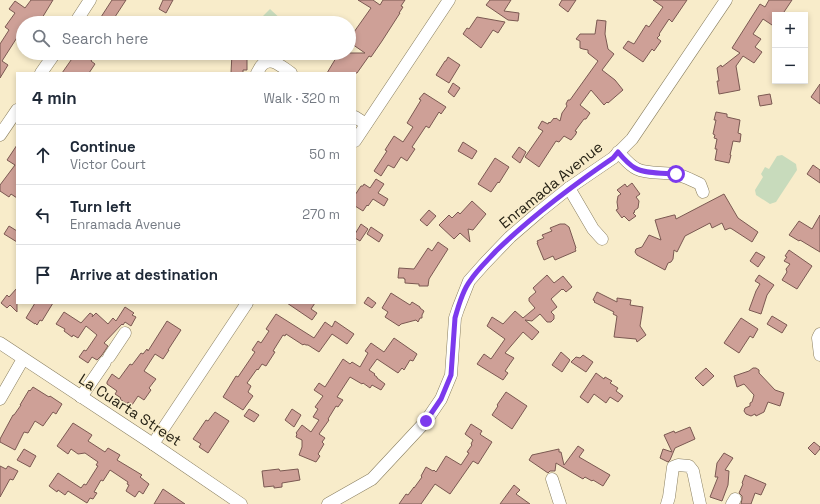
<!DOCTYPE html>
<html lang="en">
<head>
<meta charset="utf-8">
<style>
  :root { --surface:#fff; --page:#f6f6f7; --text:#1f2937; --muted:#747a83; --line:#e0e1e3 }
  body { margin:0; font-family:"Space Grotesk",sans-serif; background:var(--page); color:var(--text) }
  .controls { position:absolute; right:12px; top:12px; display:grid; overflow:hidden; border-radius:0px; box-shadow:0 2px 6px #0003 }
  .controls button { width:36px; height:36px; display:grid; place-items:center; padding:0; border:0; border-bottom:1px solid var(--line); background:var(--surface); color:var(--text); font:20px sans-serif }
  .stop { position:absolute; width:12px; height:12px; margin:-9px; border:3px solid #7c3aed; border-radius:50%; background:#fff }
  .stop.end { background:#7c3aed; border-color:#fff; box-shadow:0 1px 4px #0008 }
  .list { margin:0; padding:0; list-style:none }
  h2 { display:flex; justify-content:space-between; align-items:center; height:52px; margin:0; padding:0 16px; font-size:17px }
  h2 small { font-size:13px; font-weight:400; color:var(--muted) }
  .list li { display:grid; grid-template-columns:26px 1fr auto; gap:12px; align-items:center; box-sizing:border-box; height:60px; padding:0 16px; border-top:1px solid var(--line) }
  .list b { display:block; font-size:15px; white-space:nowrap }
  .list p { margin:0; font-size:13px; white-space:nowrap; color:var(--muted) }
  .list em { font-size:13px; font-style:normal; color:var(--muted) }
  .icon { flex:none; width:22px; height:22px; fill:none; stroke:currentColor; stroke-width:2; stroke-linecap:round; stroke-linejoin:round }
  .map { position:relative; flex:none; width:820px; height:504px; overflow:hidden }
  .search { position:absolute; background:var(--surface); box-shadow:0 2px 6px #0003; left:16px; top:16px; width:340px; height:44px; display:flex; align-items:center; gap:10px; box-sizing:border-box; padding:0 14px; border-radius:22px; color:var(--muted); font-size:15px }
  .panel { position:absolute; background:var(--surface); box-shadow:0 2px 6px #0003; left:16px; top:72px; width:340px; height:232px; border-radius:0px }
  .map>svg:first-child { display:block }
</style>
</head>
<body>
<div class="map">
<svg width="820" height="504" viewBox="0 0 820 504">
  <rect width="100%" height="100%" fill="#f8ecca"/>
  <!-- green -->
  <g fill="#c8dbbc">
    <path d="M270,9L285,23H264L260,19Z"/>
    <path d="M782,155L796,164L797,170L776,202L770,204L756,195L755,190L763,177L761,174L765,167L769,169L777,156Z"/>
  </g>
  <!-- building -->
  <g fill="#cea097" stroke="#7b5952">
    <path d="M31,0H53L39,23H23V39L18,36L2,61L8,65L0,78V44L9,30L5,27L15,13L9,9L15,1L25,8Z"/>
    <path d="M112,0H126L111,23H99L102,17H101Z"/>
    <path d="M163,0H173L166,13L159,9Z"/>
    <path d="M358,0H373L380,5L383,0H405L401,6L403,7L399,13H400L382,41L371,57L369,56L357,73H327L339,53H365L349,42V27L354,32L371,8Z"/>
    <path d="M490,0H511L504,11L519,13L518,21L508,20L486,5Z"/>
    <path d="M562,0H576L568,12L559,5Z"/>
    <path d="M653,0H687L672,22L669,19L659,34L660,35L657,38L661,41L654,51L652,49L643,62L623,48L628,41L634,44L646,25L649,27L663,7Z"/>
    <path d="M769,0H792L782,15H775V27L763,19L753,34L761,39L755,47L762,52L754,63L743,56L736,66L740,90L719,94L717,81H719L717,68L721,65L722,67L740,53L732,48L760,4L765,7Z"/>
    <path d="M477,17L505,22L498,33L493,30L481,48L463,34L467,28L469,29Z"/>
    <path d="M597,20L606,21L605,34L608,49L614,54L602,70L615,80L623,90L608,103L607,102L604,105L591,90L580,105L590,113L586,119H584L575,131L577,132L576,133V134L571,140L564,136L559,142L556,141L539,167L525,157L543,131L538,128L542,121L548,124L549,122L550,123L554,118L555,119L556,118L560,121L562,113L567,106L566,104L568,100H570L598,61L588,53V50L583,49L580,48V41L576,39L580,34H595Z"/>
    <path d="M76,53L79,56L81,53H96L91,61L95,64L89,73H62Z"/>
    <path d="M232,53H247V70H243V73H231Z"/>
    <path d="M448,57L460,65L449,83L436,75L445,61H446Z"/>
    <path d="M453,83L460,88L454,97L448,92Z"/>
    <path d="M820,84V104L811,97Z"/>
    <path d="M424,93L446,107L441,114L439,112L429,128L426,126L412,147L415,149L407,161L401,157L394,168L388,165L381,176L374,171L387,151L385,150L394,136L403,142L413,127L407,123L421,100L419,99Z"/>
    <path d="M770,94L772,104L760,106L758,96Z"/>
    <path d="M716,112L727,114V117L740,120L738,133L741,134L740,142L733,141L730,155H731L729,163L715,160L717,149H715L717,139L714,138L715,135L713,134L716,120H714Z"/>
    <path d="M463,142L477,151L472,159L458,151Z"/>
    <path d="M17,145V198L11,194L9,197L0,191V185L15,165L7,160Z"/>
    <path d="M519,147L526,152L520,163L512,157Z"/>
    <path d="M495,158L509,167L499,183L498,182L491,192L478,184Z"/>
    <path d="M813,165L820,170V183L807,174Z"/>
    <path d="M376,179L384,184L378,193L388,199L384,206L373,199L368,206L367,205L363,211L355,206V195L361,186H363L364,184L370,188Z"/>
    <path d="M632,183L640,194L636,197L639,201L638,208L634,211L635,212L633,213L636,216L629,221L624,216L622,218L616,210L618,209L617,202L618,196L621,194L617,190L625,184L627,187Z"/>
    <path d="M724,194L738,218L758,232L752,242L732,229L730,228L725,230L722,223L712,228L710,223L685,236L677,252L674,250L673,259L671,262L668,263L665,270L637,255L635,252L636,249L642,247L649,235L661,240L655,220L674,215H675L676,219Z"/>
    <path d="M472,201L486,214L473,230L468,229L470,242L460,233L454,239L439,225L449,215L452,218L458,212L460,214Z"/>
    <path d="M429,210L436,216L427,226L420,220Z"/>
    <path d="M820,215V252L800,240L799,241L789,235L799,221L812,229Z"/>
    <path d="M361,224L368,229L360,241L355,238V234Z"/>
    <path d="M560,224H565L569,227L576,248L575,249L576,251L555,260L553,256L544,260L537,243H538L537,241L544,238L542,235L552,231L550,228Z"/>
    <path d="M9,226L17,231V242L4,234Z"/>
    <path d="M371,227L383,235L379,242L367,234Z"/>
    <path d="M438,242L448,249L429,279L428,286H419V284L405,283V279H404V278H398L399,268L414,269L428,248L432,251Z"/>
    <path d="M789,250L812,266L797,289L782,280L787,272L786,269L790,264L784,261L787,257L785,256Z"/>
    <path d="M756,252L765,257L758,267L750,261Z"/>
    <path d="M547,275L554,283L563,276L572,287L566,292L563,289L562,290V289L551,299L557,307L551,312L554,315V319L551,322H547L540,314L532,321L525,320L539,332L532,340L523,332L505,353L514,358L505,371L508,373L503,380L477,364L484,354L491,359L505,339L498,334L487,326L492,317L503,324L515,311L523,318L535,308L529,301V298L536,292L533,288Z"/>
    <path d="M759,275L774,285L767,295L761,314L749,310L756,291L760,284L755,281Z"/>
    <path d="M17,288V312L10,305L7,308L1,303L7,295L9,297Z"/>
    <path d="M597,292L617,302V298L631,300L630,305L643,307L640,326L646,335L637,342L636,339L614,337L617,316L613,314L614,312L594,302L595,301L593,300Z"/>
    <path d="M391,293L410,305L412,302L420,307V308L424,311L422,315V318H420L418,322L416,320L401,324L399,326L385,317L388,312L382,308Z"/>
    <path d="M368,297L376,303L372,308L364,303Z"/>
    <path d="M35,303H53L42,321L40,320L37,325L35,323V324L26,318Z"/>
    <path d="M287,303H315L311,309L317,313L312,320Z"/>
    <path d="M125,307L134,313L132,315L136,317L131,326L125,322L123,325L122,324L104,343L108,346L102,355L97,360L92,357L88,363L79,357L84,350L86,351L97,335L86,326L78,338L73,335L72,337L64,331L65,329L56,324L64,312L81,323L90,313L93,315L92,317L96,313L108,324L113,318L116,321Z"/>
    <path d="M276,314L314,338L325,322L332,327L335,321L354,334L347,344L332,334L319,352L308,345H306L304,344L303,345L286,334L285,336L283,335L273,351L275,352L266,366L262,364L258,370L257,369L247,383L251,386L248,392L253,396L243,410L223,397L236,376L238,377L255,352L252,350L258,341L261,343L269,331L266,329Z"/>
    <path d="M772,316L787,325L782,333L767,324Z"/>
    <path d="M741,318L758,329L753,338L750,336L739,353L724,343Z"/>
    <path d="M167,321L181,330L168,350H169L163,359L155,354L144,371L156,379L149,388L151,390L144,400L138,396L132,405L128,402L127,404L120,399L121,398L115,394L117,391L107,384V382L112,374L119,379L130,364L132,365L141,353L143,354L147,349L148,351Z"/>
    <path d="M394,338L417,354L413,361L410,360L404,370L402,368L398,373L377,359L369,370L375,374L374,375L377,377V378L385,384L381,390L372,385L370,388L363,383L362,384L350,377L337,397L343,400L338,407L336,406L328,419L329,420L319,434L325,438L322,442L324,444L318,454L320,456L316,462L299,455L302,447V440L296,437L297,434L296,433L302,425L311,432L319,420L313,417L318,409L315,407L323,396L314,390L319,383L325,387L343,359L350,364L352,362L360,367L368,353L365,351L371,343L384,352Z"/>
    <path d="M561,352L570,360L562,372L552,365Z"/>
    <path d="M583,355L593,362L586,372L571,362L576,357L580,358Z"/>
    <path d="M706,368L714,376L703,386L695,378Z"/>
    <path d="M753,368H756L759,370V373L775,390L784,393L780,406L768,402L764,412L756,416L755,414L751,416L746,414L744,411L745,408L750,406V403L752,402L754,395L744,384L737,387L734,376L749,371Z"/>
    <path d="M596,373L604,379L605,377L612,381L610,383L618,388L616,391L623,396L618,402L610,397L606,403L594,394L588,403L580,397Z"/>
    <path d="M33,387L49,397L50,396L62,404L56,414L53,412L43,426L35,421L28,433L24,432L15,450L0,442V439L13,415H14L21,405H20L29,390L30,391Z"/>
    <path d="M506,392L527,406L512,429L492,415L498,406L497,405Z"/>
    <path d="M249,409L259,415L254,422L244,416Z"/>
    <path d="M292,409L301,415L294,427L285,420Z"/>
    <path d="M215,412L229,421L208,453L199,447L201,444L193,439L206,420L208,421Z"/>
    <path d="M73,423L92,435L88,441L105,452L108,448L120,455L117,460L142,475L140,477L149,484L143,494L139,491L135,497L126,491L129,485L127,484L128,482L110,470L103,481L101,480L94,492L97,493L93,499L90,498L87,503L68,491L65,495L58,490L57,492L49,486L58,473L81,488L84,484L86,485L98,466L96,465L98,462L85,453L78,454L71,449L68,454L57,446Z"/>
    <path d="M471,424L482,431L480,434L481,435L492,442L478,464L473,461L450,494L435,484L421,504H399L406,494L408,495L414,487V488L422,477L421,476L426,467L433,471L434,470L436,472L446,456L461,465L469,453L467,452L472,445L471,444L473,440L465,434Z"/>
    <path d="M690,427L695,439L675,448L670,460L668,462L660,458L663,449L672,452L664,435L674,431L675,433Z"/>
    <path d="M814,442L820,447V449L815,455L808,448Z"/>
    <path d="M578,446L584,450L579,457L610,475L603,486L593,480L592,481L585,477L583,479L556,463L555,471H550L548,473L529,460L532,455L559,449V452H561L564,465Z"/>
    <path d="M24,449L36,456L30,467L17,460Z"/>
    <path d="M724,453L733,458L725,470L729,471L728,485L722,501L710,497L718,477H715L717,463Z"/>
    <path d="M0,466L6,469L8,466L18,471L13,480L10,479L0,497Z"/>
    <path d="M279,469L280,471L298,469L300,480L282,483V487L274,488V486L264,487L262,471Z"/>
    <path d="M745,475L766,484L761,495L755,493L751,504H741L742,499V496L739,493L743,484L742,483Z"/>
    <path d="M514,485L520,490L516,494L530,504H500Z"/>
    <path d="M163,489L185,504H154Z"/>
  </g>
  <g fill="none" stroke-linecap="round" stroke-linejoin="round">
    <!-- minor casing -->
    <g stroke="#897e5f" stroke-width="13">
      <g id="minor">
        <path d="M75,23L90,0"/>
        <path d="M41,73L55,53"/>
        <path d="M257,73C259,70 260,67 262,65C271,55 283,68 291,73"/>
        <path d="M355,117L366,124"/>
        <path d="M0,135L17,110"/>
        <path d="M355,141L449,0"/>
        <path d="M618,152C624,158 629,165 637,169C647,174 662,172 674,174C683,175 691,180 700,184L703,192"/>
        <path d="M569,188L593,229L602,239"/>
        <path d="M820,334L818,338L820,355"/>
        <path d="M0,343L153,444L241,504"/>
        <path d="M109,357L125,333"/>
        <path d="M81,397L105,362"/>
        <path d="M0,399L23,359"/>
        <path d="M153,444L247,303"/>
        <path d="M552,479L560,504"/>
        <path d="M328,504L372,479L426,421L441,399L451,375L455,318L458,309L469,281L485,263L510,237L539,212L569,188L613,158L632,139L726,0"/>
        <path d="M667,504L669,497L673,467L678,465L689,466L693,471L700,504"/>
        <path d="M732,504L735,499"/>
      </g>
    </g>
    <!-- minor -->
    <use href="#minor" stroke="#fff" stroke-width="12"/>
  </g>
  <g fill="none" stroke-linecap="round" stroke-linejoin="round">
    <!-- route -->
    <path stroke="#7c3aed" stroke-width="5" d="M426,421L441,399L451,375L455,318C458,307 463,290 470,281C477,270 487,261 496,251C532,216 572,186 613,158L618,152C623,158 628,164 635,168C645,174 663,173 676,174"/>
  </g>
  <g text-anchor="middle" stroke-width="3" stroke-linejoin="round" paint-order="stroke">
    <!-- street labels -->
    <g font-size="15" fill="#272316" stroke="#f8ecca">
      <text transform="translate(551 185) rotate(-39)" y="5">Enramada Avenue</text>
      <text transform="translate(130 410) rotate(33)" y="5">La Cuarta Street</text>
    </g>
  </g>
</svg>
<div class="controls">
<button>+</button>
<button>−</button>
</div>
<div class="stop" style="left:676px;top:174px"></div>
<div class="stop end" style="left:426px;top:421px"></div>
<div class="search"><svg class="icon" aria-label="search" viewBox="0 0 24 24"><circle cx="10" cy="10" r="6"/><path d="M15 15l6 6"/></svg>Search here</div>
<section class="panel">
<h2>4 min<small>Walk · 320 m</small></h2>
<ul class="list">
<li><svg class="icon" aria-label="ahead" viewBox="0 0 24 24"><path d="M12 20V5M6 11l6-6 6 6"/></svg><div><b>Continue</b><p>Victor Court</p></div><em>50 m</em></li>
<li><svg class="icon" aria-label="left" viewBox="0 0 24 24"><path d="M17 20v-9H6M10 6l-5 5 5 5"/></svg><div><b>Turn left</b><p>Enramada Avenue</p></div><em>270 m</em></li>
<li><svg class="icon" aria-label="arrive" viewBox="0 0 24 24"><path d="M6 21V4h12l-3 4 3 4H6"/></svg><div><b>Arrive at destination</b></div></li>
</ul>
</section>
</div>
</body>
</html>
